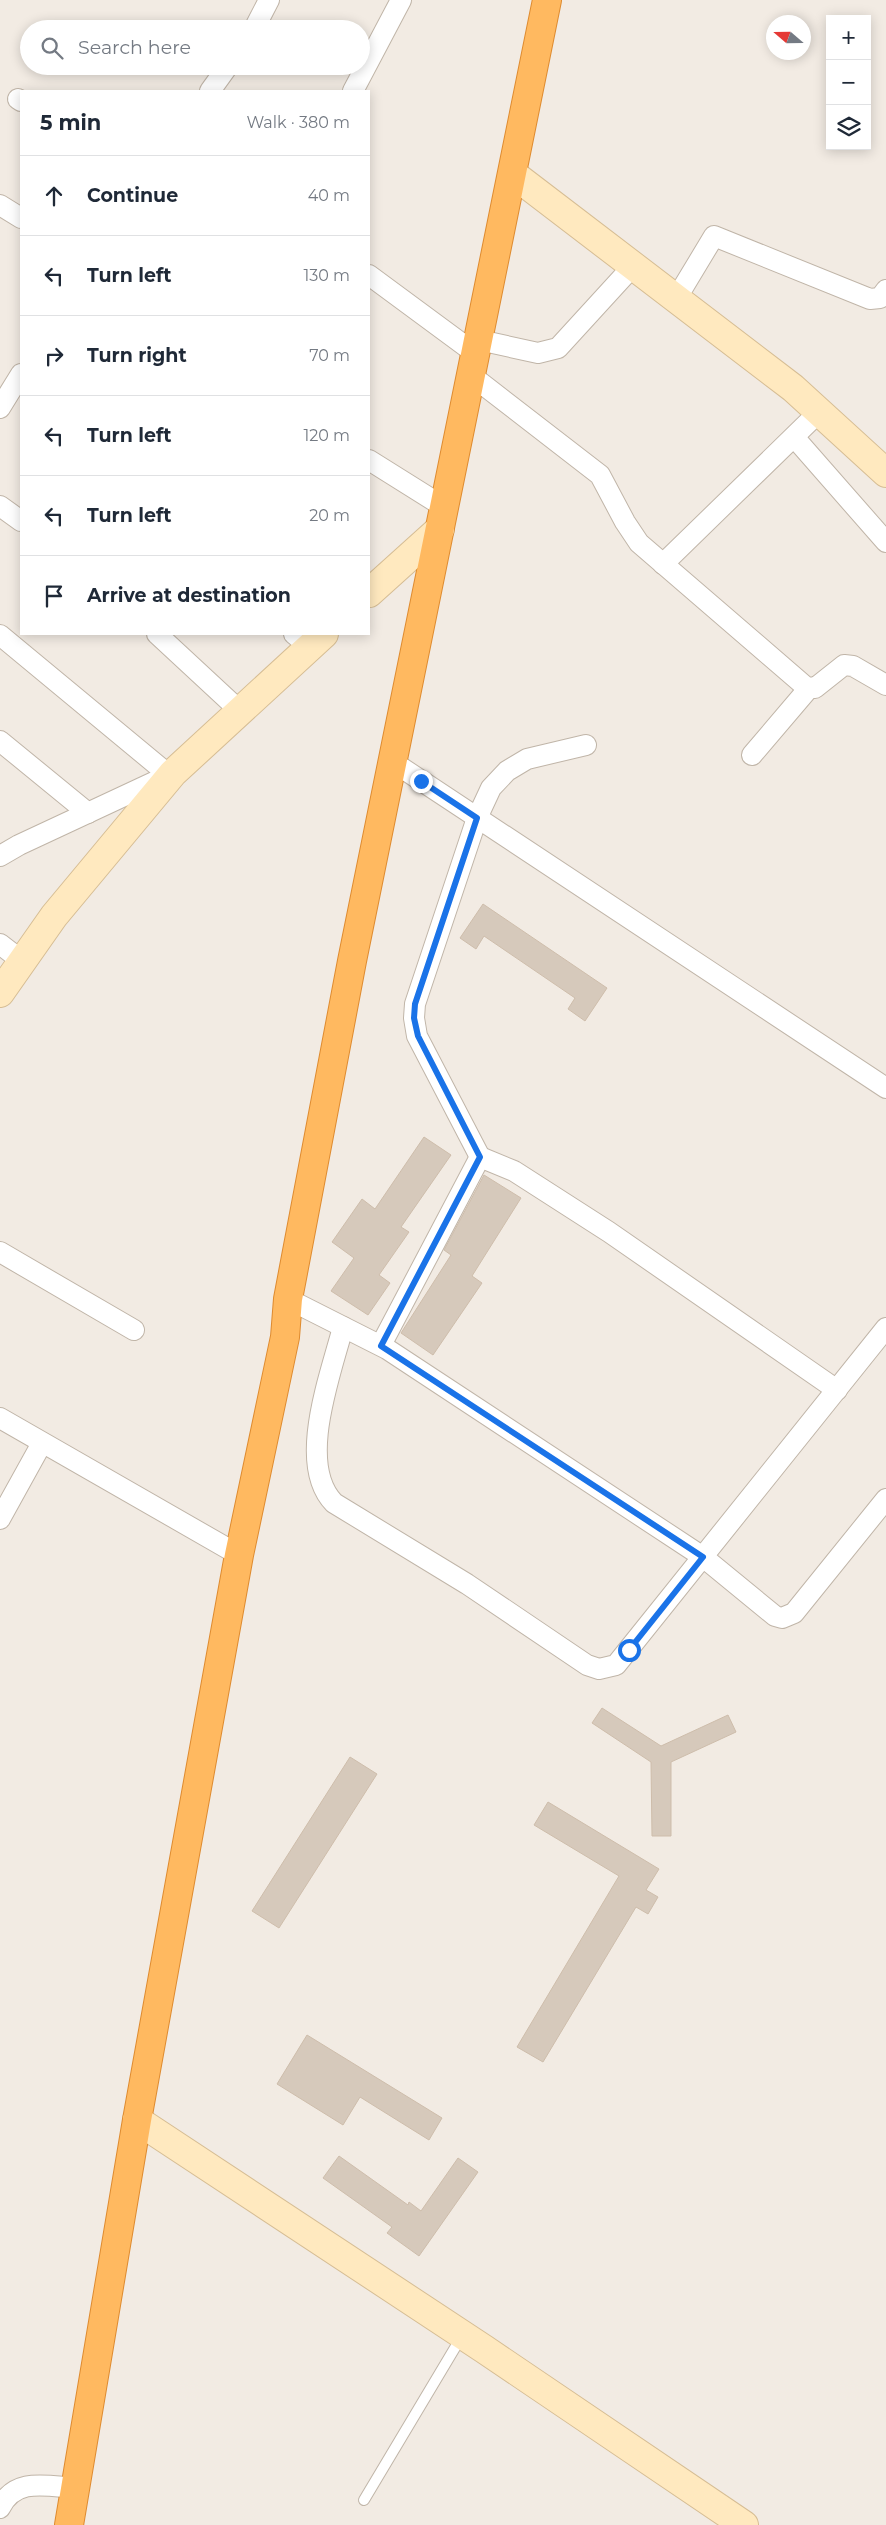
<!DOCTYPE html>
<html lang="en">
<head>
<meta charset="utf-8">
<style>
  :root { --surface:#fff; --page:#f6f6f7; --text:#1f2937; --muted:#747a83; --line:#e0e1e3 }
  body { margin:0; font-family:Montserrat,sans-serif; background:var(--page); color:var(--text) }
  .controls { position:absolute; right:15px; top:15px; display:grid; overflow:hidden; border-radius:0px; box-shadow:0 2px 12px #0003 }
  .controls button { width:45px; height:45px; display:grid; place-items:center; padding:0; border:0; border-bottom:1px solid var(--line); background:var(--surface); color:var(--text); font:25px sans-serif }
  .compass { position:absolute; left:766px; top:15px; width:45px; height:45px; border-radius:50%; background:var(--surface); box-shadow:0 2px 12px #0003; rotate:290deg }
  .stop { position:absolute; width:15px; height:15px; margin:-11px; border:4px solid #1a73e8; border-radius:50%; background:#fff }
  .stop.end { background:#1a73e8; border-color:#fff; box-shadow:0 1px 5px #0008 }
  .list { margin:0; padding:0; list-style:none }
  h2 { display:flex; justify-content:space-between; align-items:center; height:65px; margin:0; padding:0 20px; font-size:21px }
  h2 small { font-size:16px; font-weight:400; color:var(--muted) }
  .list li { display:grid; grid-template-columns:32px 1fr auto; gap:15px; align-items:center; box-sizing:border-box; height:80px; padding:0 20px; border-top:1px solid var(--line) }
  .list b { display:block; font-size:19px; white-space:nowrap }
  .list em { font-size:16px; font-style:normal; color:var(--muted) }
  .icon { flex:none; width:28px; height:28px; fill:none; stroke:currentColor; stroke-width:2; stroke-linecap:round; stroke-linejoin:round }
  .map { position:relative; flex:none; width:886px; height:2525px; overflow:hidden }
  .search { position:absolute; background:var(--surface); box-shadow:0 2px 12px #0003; left:20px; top:20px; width:350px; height:55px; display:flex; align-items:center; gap:12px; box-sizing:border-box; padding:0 18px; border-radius:28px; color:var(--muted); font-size:19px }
  .panel { position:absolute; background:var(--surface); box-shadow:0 2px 12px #0003; left:20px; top:90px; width:350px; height:545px; border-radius:0px }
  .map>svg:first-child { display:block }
</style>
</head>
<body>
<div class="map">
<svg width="886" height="2525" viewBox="0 0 886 2525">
  <rect width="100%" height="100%" fill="#f2ebe3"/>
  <!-- building -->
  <g fill="#d6c9bb" stroke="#cebdab">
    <path d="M483,904L607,988L585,1021L568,1009L575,998L484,936L476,949L460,938Z"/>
    <path d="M424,1137L451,1155L401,1227L409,1232L379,1275L390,1283L368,1315L331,1291L354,1258L332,1242L362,1199L375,1209Z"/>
    <path d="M484,1175L521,1198L472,1276L482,1283L433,1355L401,1333L451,1255L444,1250Z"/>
    <path d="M602,1708L661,1746L728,1715L736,1732L671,1762V1836H652L651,1762L592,1723Z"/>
    <path d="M350,1757L377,1774L279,1928L252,1911Z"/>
    <path d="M548,1802L659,1869L646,1890L658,1897L648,1914L636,1907L543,2062L517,2047L619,1876L534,1825Z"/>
    <path d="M307,2035L442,2118L429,2140L360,2097L343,2125L277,2084Z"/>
    <path d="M339,2156L408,2205L409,2202L421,2211L458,2158L478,2172L419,2256L387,2233L392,2227L323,2178Z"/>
  </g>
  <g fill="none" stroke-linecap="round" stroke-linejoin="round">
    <!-- lane casing -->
    <g stroke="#c0b5a8" stroke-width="12">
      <path id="lane" d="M364,2500L462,2336"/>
    </g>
    <!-- street casing -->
    <g stroke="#c0b5a8" stroke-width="22">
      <g id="street">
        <path d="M254,29L269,0"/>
        <path d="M210,91L228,66"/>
        <path d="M353,91L401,0"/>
        <path d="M18,99L21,101"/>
        <path d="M0,205L21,218"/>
        <path d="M369,275L476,354"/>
        <path d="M676,299L714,236L870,299L880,298L886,290"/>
        <path d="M479,340L538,353L558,348L633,266"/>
        <path d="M472,376L600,475L625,522L639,543L806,687L815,688L844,665L853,666L886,685"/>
        <path d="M0,408L21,374"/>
        <path d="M794,437L886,542"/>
        <path d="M369,460L444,507"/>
        <path d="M0,506L21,521"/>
        <path d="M663,564L819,412"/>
        <path d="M157,634L240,711"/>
        <path d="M294,634L310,647"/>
        <path d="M0,635L169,775"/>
        <path d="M0,741L88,813"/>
        <path d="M752,755L809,688"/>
        <path d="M393,762L886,1088"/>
        <path d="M0,856L19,845L169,775"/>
        <path d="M0,944L22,961"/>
        <path d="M480,1157L417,1036L414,1018L415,1004L477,818L491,788L507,771L527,759L586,745"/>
        <path d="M0,1252L134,1330"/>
        <path d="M288,1299L387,1349L703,1557L775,1616L782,1618L794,1613L886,1499"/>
        <path d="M343,1327C331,1374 296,1464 334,1503L467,1584L587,1665L599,1669L616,1665L886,1328"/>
        <path d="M381,1345L480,1157L514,1171L609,1232L837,1390"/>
        <path d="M0,1418L239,1555"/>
        <path d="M0,1519L42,1443"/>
        <path d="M0,2508C15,2477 46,2486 75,2488"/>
      </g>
    </g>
    <!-- secondary casing -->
    <g stroke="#d6bd94" stroke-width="30">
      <g id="secondary">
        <path d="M513,174L793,388L886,473"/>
        <path d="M369,593L440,529"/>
        <path d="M0,993L54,916L173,773L324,634"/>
        <path d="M137,2120L484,2349L744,2525"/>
      </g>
    </g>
    <!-- highway casing -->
    <g stroke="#de8b30" stroke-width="30">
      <path id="highway" d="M69,2525L137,2120L239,1555L285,1337L288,1299L352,961L547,0"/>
    </g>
    <!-- lane -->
    <use href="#lane" stroke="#fff" stroke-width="10"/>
    <!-- street -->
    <use href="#street" stroke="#fff" stroke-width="20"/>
    <!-- secondary -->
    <use href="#secondary" stroke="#ffe9bf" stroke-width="28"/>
    <!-- highway -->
    <use href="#highway" stroke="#ffb960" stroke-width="28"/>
  </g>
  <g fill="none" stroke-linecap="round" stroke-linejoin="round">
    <!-- route -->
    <path stroke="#1a73e8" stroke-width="6" d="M421,781L477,818L415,1004L414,1018L418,1036L480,1157L381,1346L703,1557L629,1650"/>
  </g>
</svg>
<div class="controls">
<button>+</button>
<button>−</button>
<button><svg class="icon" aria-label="layers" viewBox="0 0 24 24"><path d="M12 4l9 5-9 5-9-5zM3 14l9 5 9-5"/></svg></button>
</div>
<svg class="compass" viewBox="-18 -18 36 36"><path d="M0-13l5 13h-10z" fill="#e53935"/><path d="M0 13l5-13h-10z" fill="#747a83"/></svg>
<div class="stop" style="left:629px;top:1650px"></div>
<div class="stop end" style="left:421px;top:781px"></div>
<div class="search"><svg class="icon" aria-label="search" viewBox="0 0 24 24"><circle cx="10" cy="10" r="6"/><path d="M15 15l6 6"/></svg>Search here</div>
<section class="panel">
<h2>5 min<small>Walk · 380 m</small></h2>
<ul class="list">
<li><svg class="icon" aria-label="ahead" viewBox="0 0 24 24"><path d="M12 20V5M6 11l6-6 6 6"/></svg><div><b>Continue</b></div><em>40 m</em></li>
<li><svg class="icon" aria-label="left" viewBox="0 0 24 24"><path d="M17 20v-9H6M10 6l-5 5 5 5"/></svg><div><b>Turn left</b></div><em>130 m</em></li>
<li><svg class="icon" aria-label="right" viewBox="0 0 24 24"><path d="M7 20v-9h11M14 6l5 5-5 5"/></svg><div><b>Turn right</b></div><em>70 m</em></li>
<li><svg class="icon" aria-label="left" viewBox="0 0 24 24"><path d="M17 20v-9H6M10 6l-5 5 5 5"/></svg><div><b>Turn left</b></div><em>120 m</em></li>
<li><svg class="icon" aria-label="left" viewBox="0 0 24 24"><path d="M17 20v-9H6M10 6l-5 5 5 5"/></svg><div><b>Turn left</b></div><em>20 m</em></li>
<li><svg class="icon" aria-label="arrive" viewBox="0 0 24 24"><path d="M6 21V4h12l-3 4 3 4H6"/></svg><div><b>Arrive at destination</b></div></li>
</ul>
</section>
</div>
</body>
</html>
